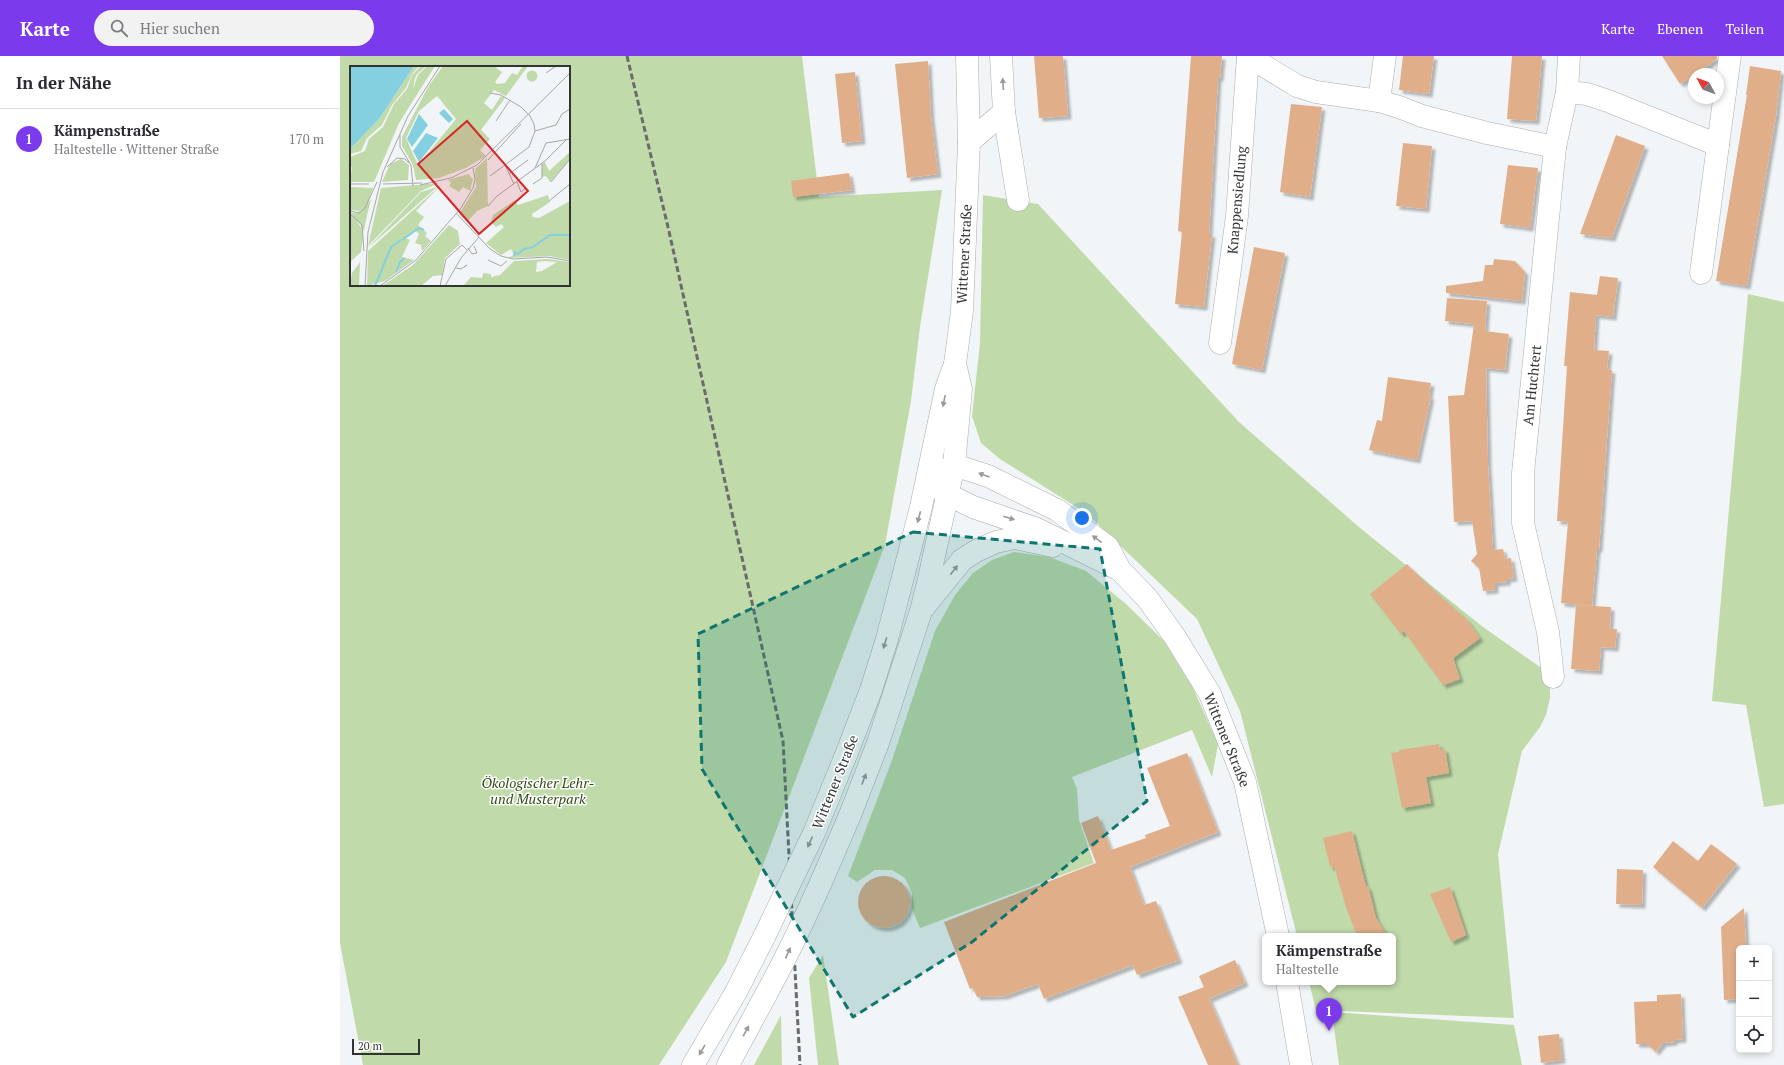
<!DOCTYPE html>
<html lang="de">
<head>
<meta charset="utf-8">
<style>
  :root { --surface:#fff; --page:#f2f2f3; --text:#2b2b33; --muted:#7c7c81; --line:#e1e1e2; --accent:#7c3aed }
  body { margin:0; font-family:"PT Serif",serif; background:var(--page); color:var(--text) }
  .controls { position:absolute; right:12px; bottom:12px; display:grid; overflow:hidden; border-radius:6px; box-shadow:0 2px 6px #0003 }
  .controls button { width:36px; height:36px; display:grid; place-items:center; padding:0; border:0; border-bottom:1px solid var(--line); background:var(--surface); color:var(--text); font:20px sans-serif }
  .compass { position:absolute; left:1348px; top:12px; width:36px; height:36px; border-radius:50%; background:var(--surface); box-shadow:0 2px 6px #0003; rotate:311deg }
  .scale { position:absolute; left:12px; bottom:10px; width:68px; box-sizing:border-box; padding-left:4px; border:2px solid #323334; border-top:0; font-size:11px; line-height:14px; white-space:nowrap; color:#323334; -webkit-text-stroke:3px #fff; paint-order:stroke }
  .you { position:absolute; left:742px; top:462px; width:14px; height:14px; margin:-10px; border:3px solid #fff; border-radius:50%; background:#1a73e8; box-shadow:0 0 0 6px #1a73e833 }
  .badge { display:grid; place-items:center; width:26px; height:26px; border-radius:50%; background:var(--accent); color:#fff; font-size:13px; font-weight:700 }
  .pin { position:absolute; translate:-50% -33px; filter:drop-shadow(0 1px 2px #0008) }
  .pin::after { content:''; position:absolute; top:21px; width:14px; height:12px; background:inherit; clip-path:polygon(0 0,100% 0,50% 100%) }
  .popup { position:absolute; left:922px; top:877px; width:134px; height:52px; box-sizing:border-box; display:grid; place-content:center; border-radius:6px; background:var(--surface); filter:drop-shadow(0 1px 3px #0005); font-size:13px; white-space:nowrap; color:var(--muted) }
  .popup b { font-size:15px; color:var(--text) }
  .popup::after { content:''; position:absolute; left:50%; top:100%; margin-left:-8px; border:8px solid transparent; border-top-color:var(--surface) }
  .list { margin:0; padding:0; list-style:none }
  h2 { display:flex; justify-content:space-between; align-items:center; height:52px; margin:0; padding:0 16px; font-size:17px }
  h2 small { font-size:13px; font-weight:400; color:var(--muted) }
  .list li { display:grid; grid-template-columns:26px 1fr auto; gap:12px; align-items:center; box-sizing:border-box; height:60px; padding:0 16px; border-top:1px solid var(--line) }
  .list b { display:block; font-size:15px; white-space:nowrap }
  .list p { margin:0; font-size:13px; white-space:nowrap; color:var(--muted) }
  .list em { font-size:13px; font-style:normal; color:var(--muted) }
  .icon { flex:none; width:22px; height:22px; fill:none; stroke:currentColor; stroke-width:2; stroke-linecap:round; stroke-linejoin:round }
  .map { position:relative; flex:none; width:1444px; height:1009px; overflow:hidden }
  header { display:flex; align-items:center; gap:24px; box-sizing:border-box; height:56px; padding:0 20px; background:var(--accent); color:#fff }
  header strong { font-size:19px }
  nav { display:flex; gap:22px; margin-inline-start:auto; font-size:14px }
  .search { width:280px; height:36px; background:var(--page); display:flex; align-items:center; gap:10px; box-sizing:border-box; padding:0 14px; border-radius:22px; color:var(--muted); font-size:15px }
  main { display:flex }
  aside { flex:1; background:var(--surface) }
  .map>svg:first-child { display:block }
</style>
</head>
<body>
<header>
<strong>Karte</strong>
<div class="search"><svg class="icon" aria-label="search" viewBox="0 0 24 24"><circle cx="10" cy="10" r="6"/><path d="M15 15l6 6"/></svg>Hier suchen</div>
<nav><a>Karte</a><a>Ebenen</a><a>Teilen</a></nav>
</header>
<main>
<aside>
<h2>In der Nähe<small></small></h2>
<ul class="list">
<li><span class="badge">1</span><div><b>Kämpenstraße</b><p>Haltestelle · Wittener Straße</p></div><em>170 m</em></li>
</ul>
</aside>
<div class="map">
<svg width="1444" height="1009" viewBox="0 0 1444 1009">
  <defs>
    <filter id="shadow"><feDropShadow dx="3.5" dy="3.5" stdDeviation="1" flood-color="#0004"/></filter>
  </defs>
  <rect width="100%" height="100%" fill="#f2f5f7"/>
  <!-- green -->
  <g fill="#c0daaa" fill-rule="evenodd">
    <path d="M0,0H462L479,141L602,134L580,271L571,345L545,489L386,906L319,1009H23L0,887ZM11,11H229V229H11Z"/>
    <path d="M643,139L698,148L899,366L1020,472L1143,571L1210,618V642L1206,659L1200,671L1182,695L1158,798L1174,962L976,954L969,926H1053V880H957L900,655L857,563L746,457L660,403L641,387L632,360L640,287Z"/>
    <path d="M1408,238L1444,246V748L1424,751L1406,649L1372,645Z"/>
    <path d="M674,496L709,501L746,515L786,548L824,585L853,632L878,688L872,721L852,674L732,721L737,733L739,764L754,807L580,872L572,853V837L565,822L552,814H535L517,826L508,820L551,707L595,575L615,539L633,517L652,504Z"/>
    <path d="M483,899L499,1009H478L469,922Z"/>
    <path d="M992,956L1174,969L1182,1009H999Z"/>
    <path d="M441,959L442,1009H414Z"/>
  </g>
  <!-- building -->
  <g fill="#e1ae8a" filter="url(#shadow)">
    <path d="M694,0H723L728,60L699,62Z"/>
    <path d="M851,0H882L880,22H878L869,178H872L864,251L835,248L842,176L838,175Z"/>
    <path d="M1063,0H1094L1089,38L1059,34Z"/>
    <path d="M1172,0H1202L1196,65L1167,63Z"/>
    <path d="M1322,0H1377V3L1340,28Z"/>
    <path d="M588,5L591,61L598,118L567,122L555,8Z"/>
    <path d="M1410,10L1441,15L1436,60L1407,230L1376,225L1407,39H1406Z"/>
    <path d="M515,16L522,85L502,87L495,18Z"/>
    <path d="M951,48L982,51L970,141L940,136Z"/>
    <path d="M1276,79L1305,90L1272,182L1240,178Z"/>
    <path d="M1063,87L1092,90L1086,153L1056,150Z"/>
    <path d="M1168,109L1198,112L1190,172L1160,168Z"/>
    <path d="M509,117L512,134L453,141L451,125Z"/>
    <path d="M914,191L945,197L922,314L892,308Z"/>
    <path d="M1154,203L1175,205L1185,216L1182,245L1106,237V230L1143,225L1145,209H1153Z"/>
    <path d="M1260,220L1278,222L1273,261L1256,259L1254,294L1269,295L1267,313L1272,314L1259,493H1257L1252,550L1221,547L1228,466L1217,465L1227,310H1224L1230,236L1257,239Z"/>
    <path d="M1107,242L1147,245L1145,275L1169,278L1165,314L1146,312L1148,409L1153,494L1163,493L1165,503L1171,502L1174,522L1167,523V526L1155,527V534L1143,535L1139,512L1131,505L1137,498L1132,465L1114,466L1108,340L1124,339L1134,268L1105,265Z"/>
    <path d="M1048,321L1091,327L1089,340H1091L1077,404L1029,394L1037,364L1042,365Z"/>
    <path d="M1067,508L1089,530L1127,564L1140,582L1113,602L1120,623L1103,629L1064,575L1061,578L1030,538Z"/>
    <path d="M1236,549L1271,551L1270,573H1277L1275,592L1261,591L1259,615L1231,613Z"/>
    <path d="M1099,688L1100,694L1105,693L1109,717L1086,721L1091,747L1062,752L1051,697L1059,696V694Z"/>
    <path d="M847,697L878,776L790,811L804,849L816,845L839,904L797,919L793,909L704,943L698,928L664,940L637,941L633,932L630,933L604,866L756,807L741,767L758,760L771,794L806,782L805,779L830,770L807,712Z"/>
    <path d="M1012,775L1026,831L1028,830L1036,862L1047,880H1017L1006,851L994,810L990,811L983,782Z"/>
    <path d="M1333,785L1358,805L1371,788L1397,808L1362,852L1313,811Z"/>
    <path d="M1277,813L1303,814L1302,849L1276,848Z"/>
    <circle cx="544" cy="846" r="26"/>
    <path d="M1110,831L1126,879L1111,886L1090,838Z"/>
    <path d="M1404,852L1406,892H1399V943L1384,944L1381,871Z"/>
    <path d="M895,904L905,927L869,943L859,920Z"/>
    <path d="M864,931L892,995L898,1009H868L838,941Z"/>
    <path d="M1341,938L1343,983L1334,984V986L1323,987L1316,996L1307,988H1296L1294,946L1317,945V939Z"/>
    <path d="M1219,978L1222,1004L1201,1007L1198,980Z"/>
  </g>
  <g fill="none" stroke-linecap="round" stroke-linejoin="round">
    <!-- minor casing -->
    <g stroke="#abadaf" stroke-width="23">
      <g id="minor">
        <path d="M661,0L664,56L678,144"/>
        <path d="M908,0L957,30L976,36L1039,45L1059,51L1082,60L1147,77L1215,91"/>
        <path d="M1227,36L1247,38L1268,45L1378,89L1390,0"/>
        <path d="M1039,45L1045,0"/>
        <path d="M629,86L664,56"/>
        <path d="M1361,217L1378,89"/>
        <path d="M880,287L897,160L908,0"/>
        <path d="M1213,621L1208,576L1183,467V417L1215,91L1227,36L1229,0"/>
      </g>
    </g>
    <!-- major casing -->
    <g stroke="#abadaf" stroke-width="23">
      <g id="major">
        <path d="M588,423L614,409L648,420L717,454L768,491L780,514L807,542L835,581L870,638L905,726L938,880"/>
        <path d="M596,430L607,438L633,451L697,473L780,514"/>
        <path d="M584,551L622,504L636,495L656,486L675,482L713,490"/>
        <path d="M506,699L531,634L547,583L581,451L606,333L615,308L622,255L629,86L627,0"/>
        <path d="M510,759L538,687L581,555L588,527L614,409L621,333L615,308"/>
        <path d="M947,926L961,1009"/>
        <path d="M353,1009L396,936L425,879"/>
        <path d="M388,1009L430,931"/>
      </g>
    </g>
    <!-- minor -->
    <use href="#minor" stroke="#fff" stroke-width="22"/>
    <!-- major -->
    <use href="#major" stroke="#fff" stroke-width="22"/>
    <!-- rail -->
    <path stroke="#6a6b6d" stroke-width="3" stroke-dasharray="6 3" stroke-linecap="butt" d="M287,0L328,171L443,685L460,1009"/>
    <!-- major-bridge casing -->
    <g stroke="#abadaf" stroke-width="23" stroke-linecap="butt">
      <g id="major-bridge">
        <path d="M425,879L474,777L506,699"/>
        <path d="M430,931C460,876 485,818 510,759"/>
      </g>
    </g>
    <!-- major-bridge -->
    <use href="#major-bridge" stroke="#fff" stroke-width="22"/>
  </g>
  <!-- one-way arrows -->
  <defs><path id="oneway-solid" d="M-6-.8H1V-3.2L6.5 0L1 3.2V.8H-6Z"/></defs>
  <g fill="#98999a">
    <use href="#oneway-solid" transform="translate(663 28) rotate(-94)"/>
    <use href="#oneway-solid" transform="translate(604 345) rotate(101)"/>
    <use href="#oneway-solid" transform="translate(644 419) rotate(-160)"/>
    <use href="#oneway-solid" transform="translate(579 461) rotate(105)"/>
    <use href="#oneway-solid" transform="translate(669 462) rotate(18)"/>
    <use href="#oneway-solid" transform="translate(757 483) rotate(-144)"/>
    <use href="#oneway-solid" transform="translate(614 514) rotate(-52)"/>
    <use href="#oneway-solid" transform="translate(545 587) rotate(107)"/>
    <use href="#oneway-solid" transform="translate(524 723) rotate(-69)"/>
    <use href="#oneway-solid" transform="translate(470 786) rotate(114)"/>
    <use href="#oneway-solid" transform="translate(448 897) rotate(-65)"/>
    <use href="#oneway-solid" transform="translate(406 975) rotate(-61)"/>
    <use href="#oneway-solid" transform="translate(362 994) rotate(120)"/>
  </g>
  <!-- marked area -->
  <path fill="#0f766e" fill-opacity="0.2" stroke="#0f766e" stroke-width="3" stroke-dasharray="8 5" stroke-linejoin="round" d="M573,476L760,493L807,745L632,886L513,961L362,713L358,578Z"/>
  <g text-anchor="middle" stroke-width="3" stroke-linejoin="round" paint-order="stroke">
    <!-- street labels -->
    <g font-size="14" fill="#323334" stroke="#fff">
      <text transform="translate(897 144) rotate(-85)" y="5">Knappensiedlung</text>
      <text transform="translate(624 198) rotate(-87)" y="5">Wittener Straße</text>
      <text transform="translate(1192 329) rotate(-84)" y="5">Am Huchtert</text>
      <text transform="translate(887 684) rotate(68)" y="5">Wittener Straße</text>
      <text transform="translate(495 726) rotate(-68)" y="5">Wittener Straße</text>
    </g>
    <!-- park labels -->
    <g font-size="14" font-style="italic" fill="#314b15" stroke="#fff">
      <text x="198" y="732">Ökologischer Lehr-<tspan x="198" dy="16">und Musterpark</tspan></text>
    </g>
  </g>
  <!-- overview -->
  <g transform="translate(10 10)">
    <rect width="220" height="220" fill="#f2f5f7"/>
    <path d="M64,0H69L62,8L56,22L42,39L32,59L17,72L11,85L0,88V83L30,52ZM71,0H76L67,8L65,12L63,23L68,9L77,0H85L49,57L24,116H0L2,101L0,102V91L15,85L19,73L33,61L44,38L57,23L62,9ZM93,0H148L146,2L152,6L145,16L147,18L155,17L162,7L167,9L173,0H178L156,30L144,24L134,37L142,44L151,30L155,32L131,64L140,73L130,84L136,90L116,102L89,112L66,114L63,99L52,80V71L78,21ZM87,30L106,53L68,99L56,72L69,45ZM176.5 10a5.5 5.5 0 1 1 11 0a5.5 5.5 0 1 1-11 0ZM220,86V93L200,116L196,110L192,111V98L195,96L199,105ZM137,92L138,140L127,145L117,156L109,148L126,121L125,103ZM51,93L59,99L58,114L32,116L40,98ZM118,108L123,113L120,125L113,121L109,126L99,120L101,117L98,114ZM89,117L71,125L18,180L31,122ZM93,117L66,145L74,151L68,159L77,167L75,170L81,175L72,185L71,179L65,177L69,168L65,164L56,172L60,174L52,191L64,194L35,215L17,220L18,185ZM0,121L23,122L18,136L10,145L0,144ZM87,121L69,137L18,182L71,126ZM198,129L200,136L182,148L183,151L189,152L220,135V194L199,190L157,192L164,189L161,183L151,189L136,177L154,161L151,158L146,161L141,156L143,149L165,134L168,139ZM21,134L17,149L14,165L0,147H7ZM0,149L11,159L13,172L11,186L0,196ZM99,159L108,165L110,178L95,192L92,209L83,210L71,220H32L63,199ZM197,193L220,196V220H113L121,211L132,212L133,207L141,208V211L150,209L164,195ZM194,195L207,196L192,205L186,206L187,196ZM10,196L9,220H0L2,207Z" fill="#c0daaa" fill-rule="evenodd"/>
    <path d="M0,0H64L30,52L0,83ZM94,43L103,53L99,57L89,47ZM69,48L78,59L62,81L57,73ZM76,67L88,72L69,96L63,85Z" fill="#85d0e0"/>
    <path fill="none" stroke="#85d0e0" stroke-width="2" d="M52,174L69,162L74,164M164,190L165,186L168,188L174,183L183,181L200,169H220M46,206L50,196L55,192M25,220L41,181L51,174"/>
    <path fill="none" stroke="#a5a7a9" stroke-width="1" d="M196,7L206,0M140,27L151,29L171,41L180,50L184,58L185,65L179,81L155,99L164,118M146,55L160,34M185,65L206,59L212,48L220,43M50,69V81L61,99L63,120M138,94L171,58M37,101L47,92L55,93L59,97M185,102L196,77L220,73M159,108L178,94M140,110L155,99M167,116L171,126L176,122M201,116L220,93M0,118H19M33,118L72,117M183,118L192,112V98M70,119L101,112L127,99L220,7M199,135L220,118M138,140L147,130L195,95L216,74M0,145L9,147L15,142L27,116M106,147L140,183L151,190L163,193L197,191L220,195M0,148L12,159L14,185M118,182L122,188L127,187L124,180M138,194L151,200L157,195M106,202L111,203L117,199L114,201M15,220L18,166L33,106L58,50L90,0M30,220L66,194L111,142L123,122L125,113L123,102M90,220L96,193L112,179L117,184M95,220L111,192L129,171"/>
    <path fill="#d62828" fill-opacity="0.15" stroke="#d62828" stroke-width="2" d="M117,55L178,125L129,168L68,98Z"/>
    <rect width="220" height="220" fill="none" stroke="#323334" stroke-width="2"/>
  </g>
</svg>
<div class="controls">
<button>+</button>
<button>−</button>
<button><svg class="icon" aria-label="locate" viewBox="0 0 24 24"><circle cx="12" cy="12" r="6"/><path d="M12 2v4M12 18v4M2 12h4M18 12h4"/></svg></button>
</div>
<svg class="compass" viewBox="-18 -18 36 36"><path d="M0-13l5 13h-10z" fill="#e53935"/><path d="M0 13l5-13h-10z" fill="#7c7c81"/></svg>
<div class="scale">20 m</div>
<div class="you"></div>
<div class="pin badge" style="left:989px;top:975px">1</div>
<div class="popup"><b>Kämpenstraße</b>Haltestelle</div>
</div>
</main>
</body>
</html>
